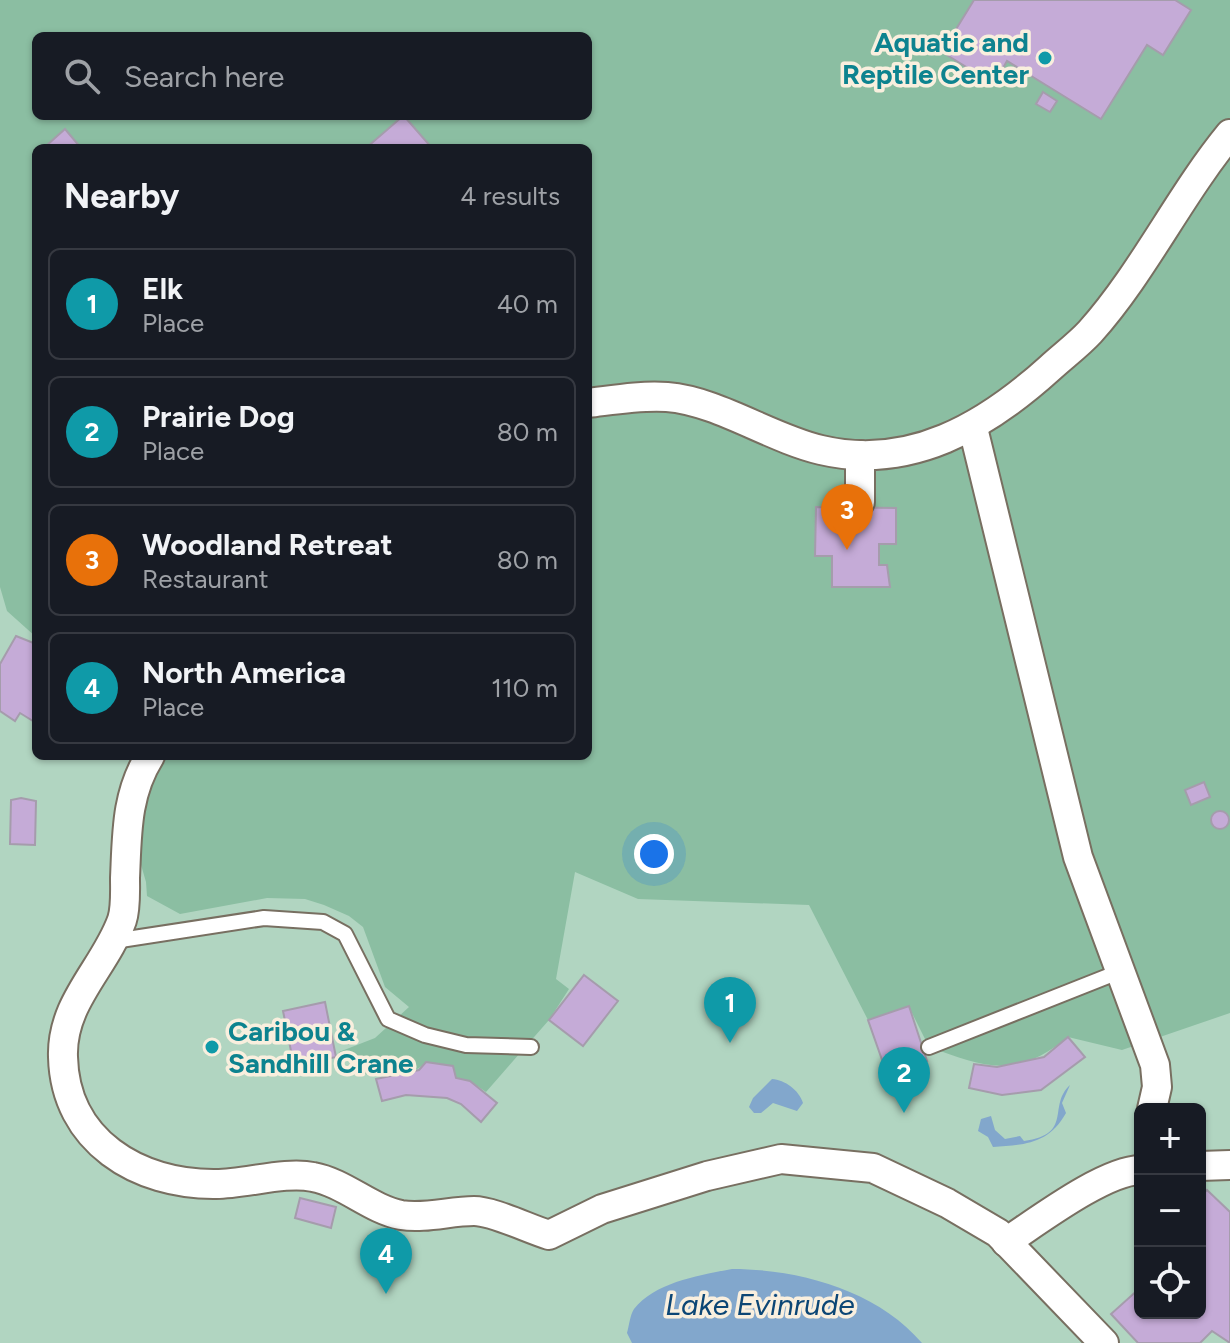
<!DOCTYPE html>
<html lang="en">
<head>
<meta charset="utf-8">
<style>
  :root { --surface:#171b24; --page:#20242c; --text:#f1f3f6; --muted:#9ea1a6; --line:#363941; --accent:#c0a6dd }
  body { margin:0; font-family:Figtree,sans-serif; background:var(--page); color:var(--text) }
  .controls { position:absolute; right:24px; bottom:24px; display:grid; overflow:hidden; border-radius:12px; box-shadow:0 2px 6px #0004 }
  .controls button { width:72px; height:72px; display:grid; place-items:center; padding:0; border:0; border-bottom:2px solid var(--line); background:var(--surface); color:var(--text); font:40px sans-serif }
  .you { position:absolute; left:654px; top:854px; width:28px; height:28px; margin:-20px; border:6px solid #fff; border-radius:50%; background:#1a73e8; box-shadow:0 0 0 12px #1a73e833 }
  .badge { display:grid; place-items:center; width:52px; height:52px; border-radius:50%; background:var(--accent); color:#fff; font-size:26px; font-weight:700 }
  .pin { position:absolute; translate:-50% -66px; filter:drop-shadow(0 2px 4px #0008) }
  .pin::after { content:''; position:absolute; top:42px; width:28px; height:24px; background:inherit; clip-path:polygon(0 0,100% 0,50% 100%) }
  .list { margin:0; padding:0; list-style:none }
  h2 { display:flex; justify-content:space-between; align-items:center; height:104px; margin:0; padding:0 32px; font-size:34px }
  h2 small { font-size:26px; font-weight:400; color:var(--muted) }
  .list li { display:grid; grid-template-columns:52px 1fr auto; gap:24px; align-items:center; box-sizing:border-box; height:112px; margin:0 16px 16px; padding:0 16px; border:2px solid var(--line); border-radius:12px }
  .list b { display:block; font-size:30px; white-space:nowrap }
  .list p { margin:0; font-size:26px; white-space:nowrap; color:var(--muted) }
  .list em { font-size:26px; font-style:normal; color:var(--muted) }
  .icon { flex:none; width:44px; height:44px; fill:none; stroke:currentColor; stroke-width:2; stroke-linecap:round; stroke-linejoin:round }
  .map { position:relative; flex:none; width:1230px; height:1343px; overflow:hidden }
  .search { position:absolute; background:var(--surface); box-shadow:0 2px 6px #0004; left:32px; top:32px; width:560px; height:88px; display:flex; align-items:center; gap:20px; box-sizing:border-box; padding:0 28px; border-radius:12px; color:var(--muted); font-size:30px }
  .panel { position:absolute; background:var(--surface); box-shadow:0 2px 6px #0004; left:32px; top:144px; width:560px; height:616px; border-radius:12px }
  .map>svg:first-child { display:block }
</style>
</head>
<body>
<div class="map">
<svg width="1230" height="1343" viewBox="0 0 1230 1343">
  <rect width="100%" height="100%" fill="#ebe2d1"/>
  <!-- green -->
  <path fill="#b1d5c1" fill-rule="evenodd" d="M0,0H1230V1343H0ZM36,36H588V116H36ZM36,148H588V756H36ZM1140,1109H1200V1313H1140Z"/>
  <!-- forest -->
  <path fill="#8bbea2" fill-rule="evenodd" d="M0,0H1230V1013L1122,1050L1068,1037C1017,1079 986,1068 929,1047L909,1007L868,1020L809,905L638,899L575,872L556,979L569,989L549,1020L486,1092L470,1081L456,1078L452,1066L426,1062C412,1078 377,1079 358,1072L353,1057L338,1058L339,1052L375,1038L409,1007L385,987L363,927L349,916L324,905L305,899L267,898L180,914L147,896L146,882L128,820L151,756H588V148H36V637L7,611L0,587ZM36,36H588V116H36Z"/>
  <!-- water -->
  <g fill="#82a7cc">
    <path d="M772,1079C785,1080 799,1090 803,1103L797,1111L773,1103L761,1113H754L749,1107L753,1098Z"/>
    <path d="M1070,1085L1062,1103L1066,1113C1049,1144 1024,1145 993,1147L988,1137L978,1131L981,1119L991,1116L995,1130L1005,1139L1020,1136L1024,1141C1074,1134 1047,1106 1070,1085Z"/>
    <path d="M732,1269C799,1269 877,1290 922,1343H632L627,1333C629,1326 630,1315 634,1309C655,1282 701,1275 732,1269Z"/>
  </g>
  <!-- building -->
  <g fill="#c5abd7" stroke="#a59cac" stroke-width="2">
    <path d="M974,0H1175L1191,10L1163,55L1147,45L1101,119L1007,61L994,84L942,52Z"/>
    <path d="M1043,92L1057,101L1050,112L1036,104Z"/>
    <path d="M404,116L432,148H366L403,116Z"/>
    <path d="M65,129L81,148H44L46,146Z"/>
    <path d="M816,507L896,508V544H879V565H887L890,587H832V556H815Z"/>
    <path d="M16,636L36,644L33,721L20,713L15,721L0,711V664Z"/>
    <path d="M1204,782L1210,797L1191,805L1185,790Z"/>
    <path d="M21,798L36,801L35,845L10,844L11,800Z"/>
    <circle cx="1220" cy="820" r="9"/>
    <path d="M584,975L618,1001L583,1046L549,1020Z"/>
    <path d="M325,1002L336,1057L294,1066L283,1011Z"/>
    <path d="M909,1006L927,1061L887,1074L868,1020Z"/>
    <path d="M1068,1037L1085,1057L1041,1090L1002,1095L969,1088L974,1064L997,1067L1044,1057Z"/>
    <path d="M426,1062L453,1066L456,1078L470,1081L497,1103L481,1122L461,1104L447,1098L406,1095L382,1101L376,1079L419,1070Z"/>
    <path d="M1207,1190L1230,1212V1343L1212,1331L1200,1343H1138L1111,1314L1140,1288V1313H1200V1197Z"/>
    <path d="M300,1198L336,1207L331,1228L295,1218Z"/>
  </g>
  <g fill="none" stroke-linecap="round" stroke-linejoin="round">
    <!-- lane casing -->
    <g stroke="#786f61" stroke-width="18">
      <g id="lane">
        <path d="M114,941L264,918L323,922L345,934L388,1019L425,1035L466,1045L531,1047"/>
        <path d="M929,1047L1121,971"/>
      </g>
    </g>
    <!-- street casing -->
    <g stroke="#786f61" stroke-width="32">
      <g id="street">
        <path d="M588,403C613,400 641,395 667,397C718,401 770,438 821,450C910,471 986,426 1050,368C1063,356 1078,345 1090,332C1143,273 1179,196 1230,134"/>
        <path d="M973,428L1078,857L1155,1065L1157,1087L1152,1109"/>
        <path d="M860,455V502"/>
        <path d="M150,756C126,794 127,834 125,878C125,891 126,908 122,920C105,968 61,1002 63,1057C65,1141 138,1185 216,1184C245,1184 286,1171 313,1177C345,1183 370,1209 401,1215C425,1219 450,1211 474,1211C493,1211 529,1229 549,1235L602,1209L707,1176L781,1159L873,1168L947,1203L998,1233L1104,1343"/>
        <path d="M1200,1166L1230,1165"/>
        <path d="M1006,1242C1038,1221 1104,1171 1140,1170"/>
      </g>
    </g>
    <!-- lane -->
    <use href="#lane" stroke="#fff" stroke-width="14"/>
    <!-- street -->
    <use href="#street" stroke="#fff" stroke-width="28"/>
  </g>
  <!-- markers -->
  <g fill="#0f9aa8" stroke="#f9efde" stroke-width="3">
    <circle cx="1045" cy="58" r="8"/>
    <circle cx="212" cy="1047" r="8"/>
  </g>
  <g text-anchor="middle" stroke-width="7" stroke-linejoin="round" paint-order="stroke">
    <!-- culture labels -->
    <g font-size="28" font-weight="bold" fill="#0d838f" stroke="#f9efde" text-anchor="end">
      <text x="1029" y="52">Aquatic and<tspan x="1029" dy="32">Reptile Center</tspan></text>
      <text x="228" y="1041" text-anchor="start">Caribou &amp;<tspan x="228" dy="32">Sandhill Crane</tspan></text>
    </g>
    <!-- water labels -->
    <g font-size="30" font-style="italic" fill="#0c4675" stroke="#f9efde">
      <text x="760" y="1315">Lake Evinrude</text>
    </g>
  </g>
</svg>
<div class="controls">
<button>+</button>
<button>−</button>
<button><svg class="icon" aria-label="locate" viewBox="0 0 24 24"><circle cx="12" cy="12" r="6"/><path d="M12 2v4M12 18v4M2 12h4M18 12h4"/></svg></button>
</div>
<div class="you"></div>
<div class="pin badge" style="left:730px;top:1043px;background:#0f9aa8">1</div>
<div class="pin badge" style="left:904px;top:1113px;background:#0f9aa8">2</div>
<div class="pin badge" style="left:847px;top:550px;background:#e8710a">3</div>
<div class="pin badge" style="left:386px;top:1294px;background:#0f9aa8">4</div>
<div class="search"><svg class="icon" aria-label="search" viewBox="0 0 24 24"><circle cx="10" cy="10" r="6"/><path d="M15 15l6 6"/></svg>Search here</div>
<section class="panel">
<h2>Nearby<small>4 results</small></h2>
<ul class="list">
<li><span class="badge" style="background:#0f9aa8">1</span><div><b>Elk</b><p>Place</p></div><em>40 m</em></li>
<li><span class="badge" style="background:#0f9aa8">2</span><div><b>Prairie Dog</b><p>Place</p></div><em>80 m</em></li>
<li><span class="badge" style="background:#e8710a">3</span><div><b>Woodland Retreat</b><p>Restaurant</p></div><em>80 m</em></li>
<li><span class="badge" style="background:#0f9aa8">4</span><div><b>North America</b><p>Place</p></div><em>110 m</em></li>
</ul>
</section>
</div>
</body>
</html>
